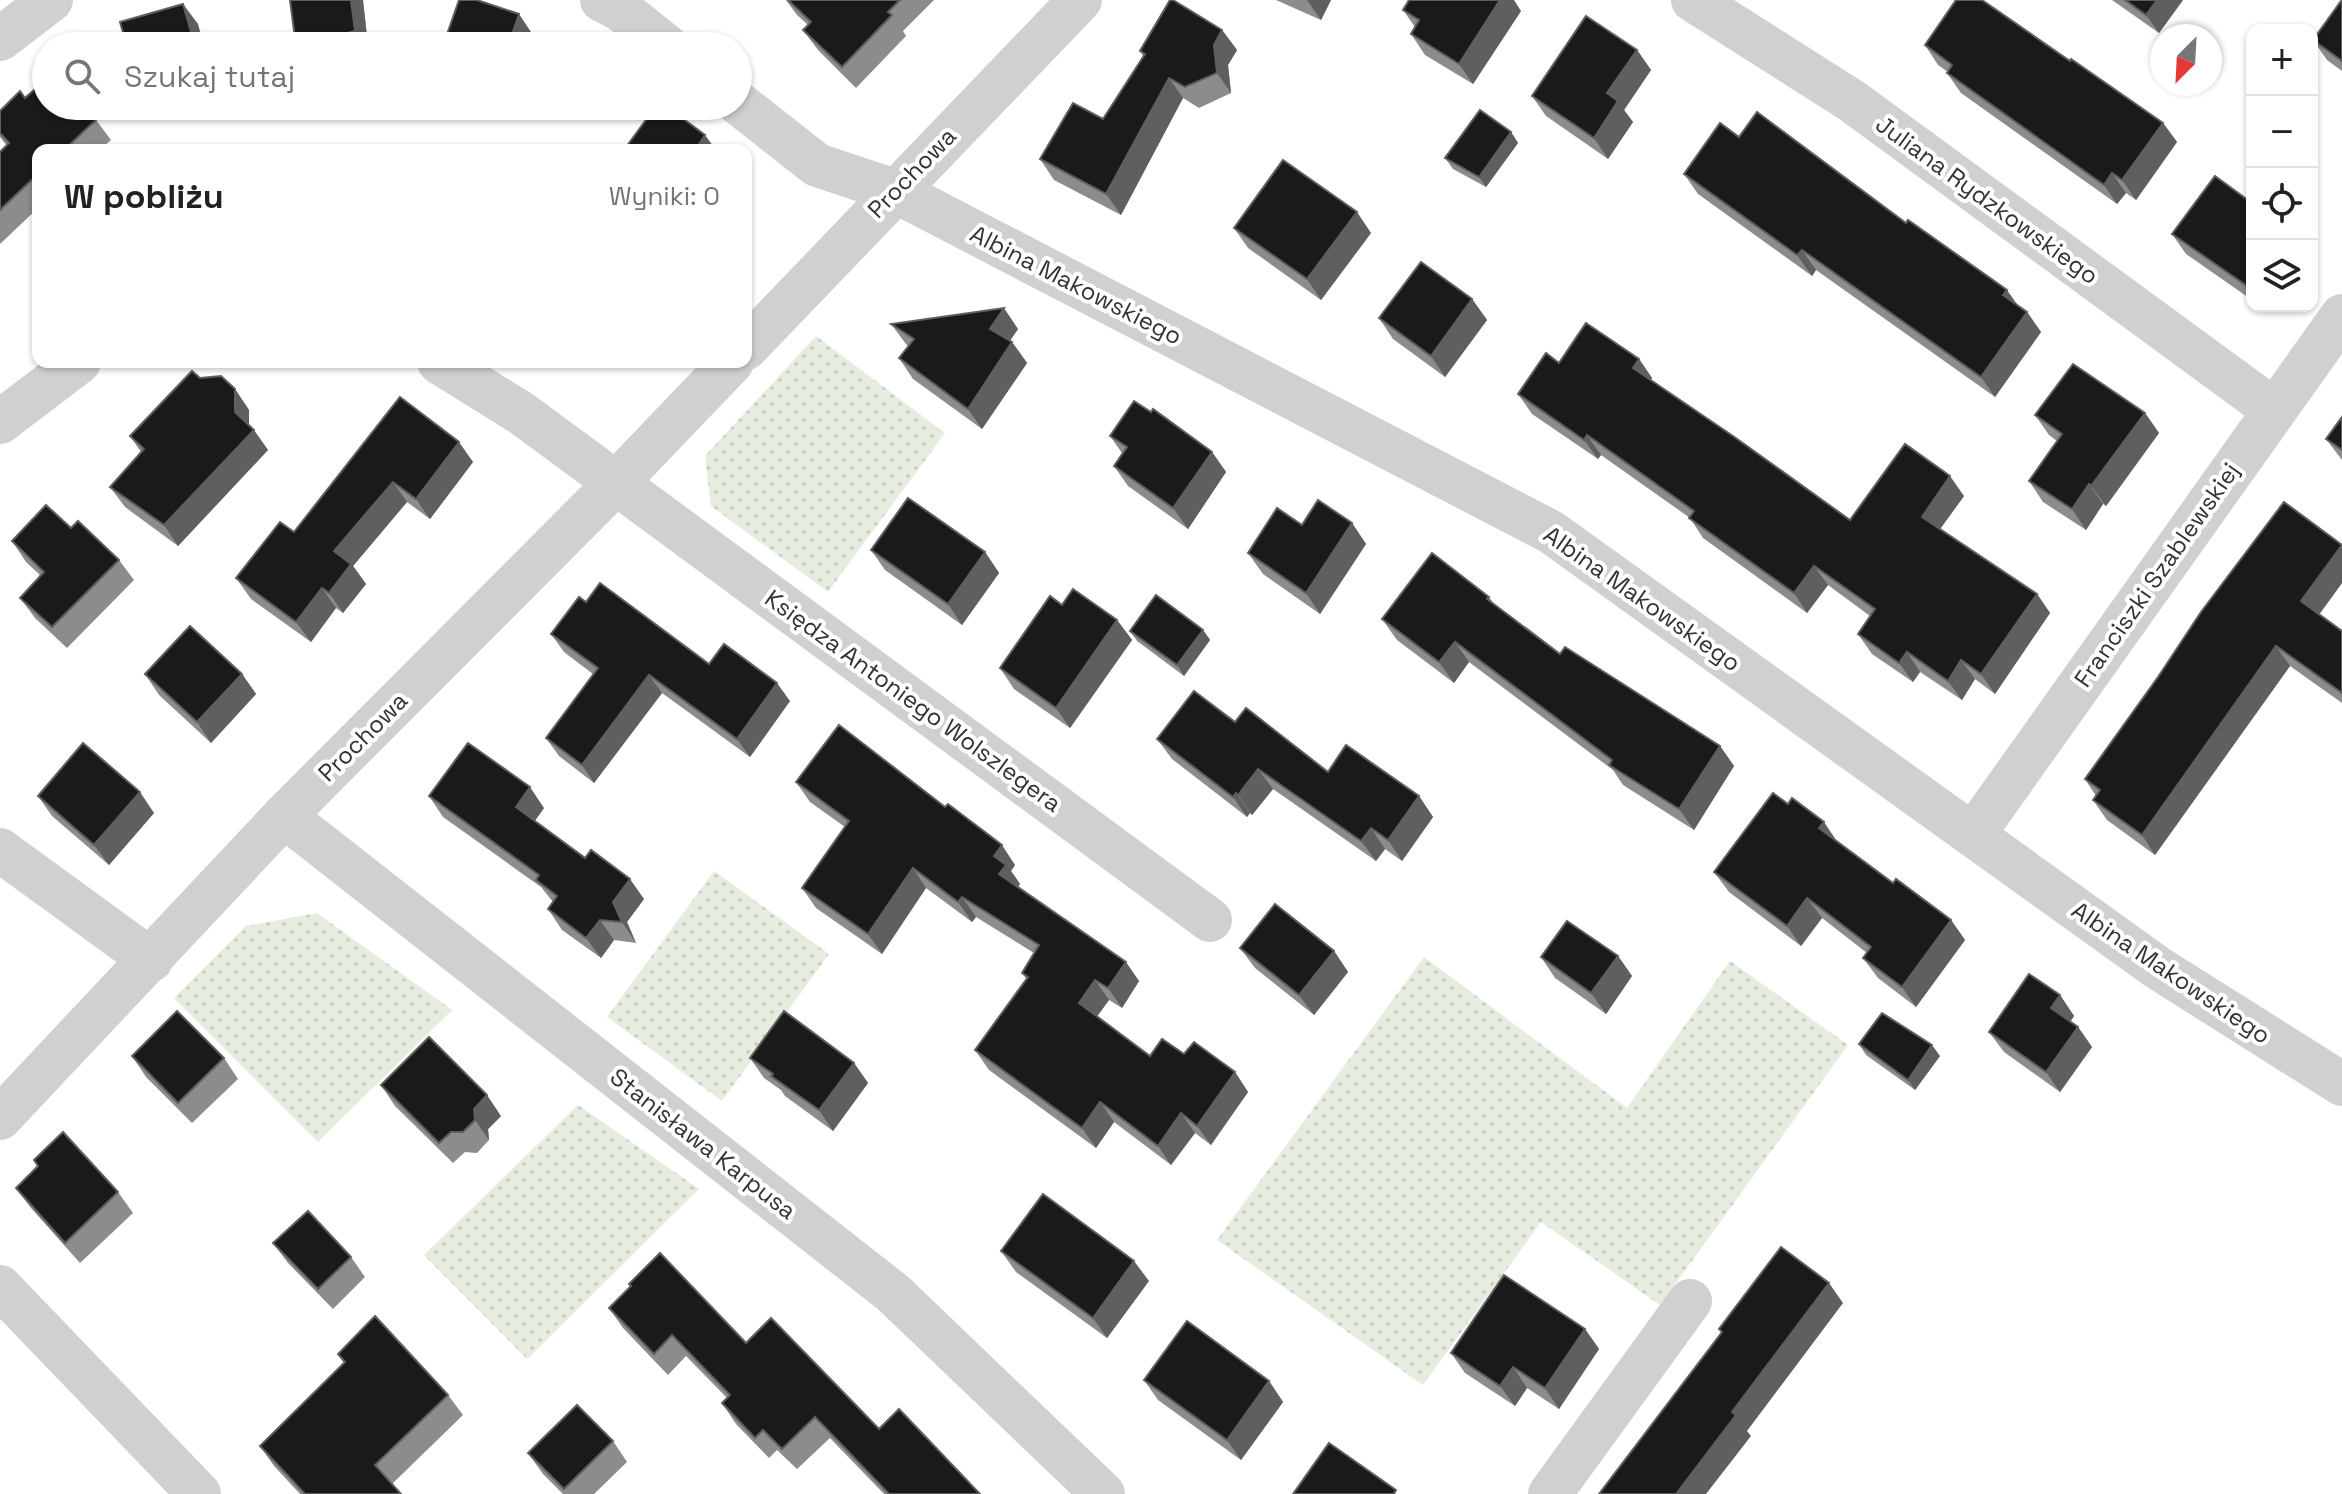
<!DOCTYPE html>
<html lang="pl">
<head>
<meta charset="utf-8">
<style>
  :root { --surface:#fff; --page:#f2f2f2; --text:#222; --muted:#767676; --line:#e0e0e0 }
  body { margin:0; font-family:"Space Grotesk",sans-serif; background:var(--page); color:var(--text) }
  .controls { position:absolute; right:24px; top:24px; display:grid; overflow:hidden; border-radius:16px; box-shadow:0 2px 6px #0004 }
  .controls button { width:72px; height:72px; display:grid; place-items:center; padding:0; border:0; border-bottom:2px solid var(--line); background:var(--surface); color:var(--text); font:40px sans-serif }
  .compass { position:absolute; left:2150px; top:24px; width:72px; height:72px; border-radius:50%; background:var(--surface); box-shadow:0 2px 6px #0004; rotate:204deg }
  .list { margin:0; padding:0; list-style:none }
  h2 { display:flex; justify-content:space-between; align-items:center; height:104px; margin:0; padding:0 32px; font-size:34px }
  h2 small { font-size:26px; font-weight:400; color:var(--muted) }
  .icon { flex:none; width:44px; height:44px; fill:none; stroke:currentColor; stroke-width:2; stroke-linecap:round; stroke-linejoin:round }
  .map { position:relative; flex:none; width:2342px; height:1494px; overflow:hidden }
  .search { position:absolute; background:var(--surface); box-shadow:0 2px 6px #0004; left:32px; top:32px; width:720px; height:88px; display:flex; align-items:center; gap:20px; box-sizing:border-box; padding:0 28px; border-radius:44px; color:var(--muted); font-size:30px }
  .panel { position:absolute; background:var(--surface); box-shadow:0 2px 6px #0004; left:32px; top:144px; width:720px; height:224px; border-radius:16px }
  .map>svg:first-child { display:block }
</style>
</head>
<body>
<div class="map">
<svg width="2342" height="1494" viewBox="0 0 2342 1494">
  <defs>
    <pattern id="grass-dots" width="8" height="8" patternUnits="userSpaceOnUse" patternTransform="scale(2)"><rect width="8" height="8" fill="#e6ecdf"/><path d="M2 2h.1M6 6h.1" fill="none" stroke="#c6cbc0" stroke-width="1.8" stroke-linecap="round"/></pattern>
  </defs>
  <rect width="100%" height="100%" fill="#fff"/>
  <!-- grass -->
  <g fill="url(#grass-dots)">
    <path d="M816,336L945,433L828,592L711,506L705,456Z"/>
    <path d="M714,871L829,954L722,1101L607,1017Z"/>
    <path d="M317,913L452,1010L318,1142L174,998L246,926Z"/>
    <path d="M1424,957L1627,1108L1730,961L1848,1045L1660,1305L1541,1222L1423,1385L1217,1240Z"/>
    <path d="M578,1105L699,1189L527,1359L424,1255Z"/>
  </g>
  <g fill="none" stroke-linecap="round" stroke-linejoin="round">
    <!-- minor -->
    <g stroke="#d0d0d0" stroke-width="44">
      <path d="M602,0L620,9L666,46"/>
      <path d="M1693,0L1852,101L2274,410"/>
      <path d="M0,39L51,0"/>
      <path d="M738,103L817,165L895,191L1551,532L2158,968L2342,1084"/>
      <path d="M746,348L1080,0"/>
      <path d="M439,362L521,413L1210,920"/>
      <path d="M0,422L79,362"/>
      <path d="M284,816L893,1293L1103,1494"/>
      <path d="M1973,835L2342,316"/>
      <path d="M0,850L151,960"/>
      <path d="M0,1118L284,816L616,483L732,362"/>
      <path d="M0,1287L199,1494"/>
      <path d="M1550,1494L1690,1301"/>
    </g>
  </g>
  <!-- wall -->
  <g fill="#8c8c8c">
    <path d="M363,0L368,46H298Z"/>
    <path d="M786,0H934L903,31L906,36L856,88L818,50L803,30L808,25L797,15Z"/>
    <path d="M1276,0H1331L1321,20Z"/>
    <path d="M2112,0H2183L2159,33Z"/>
    <path d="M2342,1V71L2327,60L2313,40Z"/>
    <path d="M1403,10L1521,11L1473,84L1425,55L1411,34L1415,27Z"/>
    <path d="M1222,30L1237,50L1228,65L1231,93L1199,108L1183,98L1121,215L1054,180L1040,159L1103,119L1143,56L1140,51Z"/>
    <path d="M1925,45L2070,61L2163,123L2177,142L2136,200L2126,193L2117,204L1961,93L1947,73L1948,72L1938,65Z"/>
    <path d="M1637,50L1651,70L1624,110L1633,122L1608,159L1546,116L1532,96Z"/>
    <path d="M25,98L96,120L111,140L100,150H38V208L0,244V152L7,146L0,137V111Z"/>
    <path d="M152,106H168L154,110Z"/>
    <path d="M1511,132L1518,143L1486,187L1453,169L1445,158Z"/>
    <path d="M1684,174L2017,305L2027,312L2041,332L1995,397L1816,270L1812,276L1698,194Z"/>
    <path d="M2252,203V300L2186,254L2172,234Z"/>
    <path d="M1234,228L1371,233L1321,300L1248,248Z"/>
    <path d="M1472,299L1487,320L1445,377L1393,339L1379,318Z"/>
    <path d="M891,324L1018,329L1010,341L1012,342L1027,363L982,429L913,379L899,358L908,346L906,344Z"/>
    <path d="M1639,359L1652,378L1651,380L1850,520L1964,496L1940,529L2037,594L2050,613L1995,694L1975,679L1962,700L1920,672L1913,682L1872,654L1858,634L1870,616L1828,585L1807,613L1703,538L1690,518L1601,455L1598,459L1532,414L1518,394L1559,363Z"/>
    <path d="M200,378L235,389L249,410V425L268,450L178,546L125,507L110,487L141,452L130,436Z"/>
    <path d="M400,397L473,462L430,519L407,502L353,566L366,584L343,613L336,608L311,642L251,599L236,578L294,532Z"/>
    <path d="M2145,413L2159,433L2106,506L2103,504L2086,530L2043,502L2029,481L2057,441L2049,435L2035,415Z"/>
    <path d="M2342,417V460L2326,439Z"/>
    <path d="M1110,436L1212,452L1226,472L1188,529L1128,486L1114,466L1122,453Z"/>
    <path d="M1352,523L1366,544L1320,614L1263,574L1248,553L1302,525Z"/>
    <path d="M71,528L119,560L134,580L67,648L35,618L20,598L40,575L26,562L12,541Z"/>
    <path d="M871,550L985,552L999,573L962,625L885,570Z"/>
    <path d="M2342,583L2319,615L2342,631V703L2290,666L2155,855L2107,820L2093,800L2096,796L2085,779Z"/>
    <path d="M1489,597L1495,605L1560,654L1720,746L1734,766L1694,830L1623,785L1613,770L1469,662L1454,683L1397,640L1382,619Z"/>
    <path d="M586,602L709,664L790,701L750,757L662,693L594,783L559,756L546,738L593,674L564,652L551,634Z"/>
    <path d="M1062,605L1117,620L1132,640L1070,728L1014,689L1000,668Z"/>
    <path d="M1203,630L1210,640L1184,676L1137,641L1130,631Z"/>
    <path d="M145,674H242L256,694L211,743L159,695Z"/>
    <path d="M1235,722L1328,772L1419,796L1433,817L1402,861L1385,849L1376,861L1273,789L1252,815L1250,813L1247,817L1172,759L1157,739Z"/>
    <path d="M796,782L1015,865L1011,871L1020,884L1018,887L1139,981L1122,1008L1109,1000L1097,1016L1150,1056L1184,1054L1235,1072L1248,1092L1211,1145L1195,1133L1171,1165L1114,1122L1096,1148L989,1070L975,1050L1027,980L1022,973L1034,953L976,917L972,922L926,888L882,954L816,908L802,888L845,827L810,802Z"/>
    <path d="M38,796L154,813L109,865L52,816Z"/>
    <path d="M429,796L544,808L535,821L644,899L627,922L636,943L614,940L601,958L562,930L548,909L553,902L541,887L443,817Z"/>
    <path d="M1838,842L1893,883L1951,920L1965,940L1916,1007L1878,978L1863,958L1867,953L1822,918L1801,946L1729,892L1714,872Z"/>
    <path d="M1240,948L1334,951L1348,972L1314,1015L1255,968Z"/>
    <path d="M1618,956L1632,976L1606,1014L1555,978L1541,957Z"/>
    <path d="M2060,995L2074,1016L2070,1022L2078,1027L2092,1047L2060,1092L2004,1052L1989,1032Z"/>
    <path d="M1859,1044L1940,1056L1915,1090L1866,1055Z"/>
    <path d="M132,1056L224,1058L238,1079L192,1123L146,1077Z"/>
    <path d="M750,1058L854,1063L868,1083L833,1131L785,1096L781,1090L764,1078Z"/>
    <path d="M381,1085L501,1116L488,1129L489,1140L477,1153L465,1152L453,1163L395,1106Z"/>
    <path d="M38,1166L118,1192L133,1213L80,1263L31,1208L16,1188Z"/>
    <path d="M273,1243L351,1257L365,1277L333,1309L288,1263Z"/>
    <path d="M1001,1251L1149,1281L1107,1338L1016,1272Z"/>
    <path d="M629,1284L746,1343L980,1494H884L830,1438L797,1469L777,1450L769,1458L736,1424L722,1403L727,1398L686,1356L668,1375L623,1328L609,1308L631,1286Z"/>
    <path d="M1585,1329L1599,1349L1559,1409L1527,1388L1515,1406L1465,1373L1451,1353Z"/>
    <path d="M338,1354L448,1395L463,1415L392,1484L401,1494H300L274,1466L260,1446L344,1363Z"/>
    <path d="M1144,1380L1269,1381L1283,1402L1241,1460L1158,1400Z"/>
    <path d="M613,1441L627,1462L594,1494H563L543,1474L528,1453Z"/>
  </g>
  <!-- shaded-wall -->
  <g fill="#5f5f5f">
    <path d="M351,0H363L368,46H365L355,31Z"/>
    <path d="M1307,0H1331L1321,20Z"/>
    <path d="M1500,0H1514L1521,11L1473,84L1459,64Z"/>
    <path d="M2157,0H2183L2159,33L2146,15Z"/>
    <path d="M183,4L198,24L204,46H195Z"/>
    <path d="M519,14L533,35L529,46H508Z"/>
    <path d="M1222,30L1237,50L1228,65L1231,93L1217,73L1214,45Z"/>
    <path d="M1637,50L1651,70L1624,110L1633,122L1608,159L1594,138L1607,93Z"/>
    <path d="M1169,78L1183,98L1121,215L1106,194Z"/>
    <path d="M2163,123L2177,142L2136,200L2122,180Z"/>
    <path d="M1511,132L1518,143L1486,187L1479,177Z"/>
    <path d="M705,135L716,150H695Z"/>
    <path d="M2112,173L2126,193L2117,204L2104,185Z"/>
    <path d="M1357,212L1371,233L1321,300L1307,279Z"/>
    <path d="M1802,250L1816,270L1812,276L1797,255Z"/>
    <path d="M2252,279V293L2247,286Z"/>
    <path d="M2007,290L2021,310L2003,295Z"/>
    <path d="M1472,299L1487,320L1445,377L1431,356Z"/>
    <path d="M1004,308L1018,329L1004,349L990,329Z"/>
    <path d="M2027,312L2041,332L1995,397L1981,377Z"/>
    <path d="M1012,342L1027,363L982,429L968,409Z"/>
    <path d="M1639,359L1652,378L1646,387L1633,368Z"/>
    <path d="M235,389L249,410V432L235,412Z"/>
    <path d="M2145,413L2159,433L2106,506L2091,486Z"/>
    <path d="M254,430L268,450L178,546L164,525Z"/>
    <path d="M1587,435L1601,455L1598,459L1584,440Z"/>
    <path d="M459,442L473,462L430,519L416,499Z"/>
    <path d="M1212,452L1226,472L1188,529L1173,508Z"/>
    <path d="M1950,476L1964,496L1935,536L1922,517Z"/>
    <path d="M393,482L407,502L353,566L366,584L343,613L329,593L334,551Z"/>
    <path d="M2089,484L2103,504L2086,530L2072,509Z"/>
    <path d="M1352,523L1366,544L1320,614L1306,593Z"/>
    <path d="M2342,545V583L2314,621L2301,601Z"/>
    <path d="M985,552L999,573L962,625L948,604Z"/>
    <path d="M1814,566L1828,585L1807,613L1794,593Z"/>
    <path d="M322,588L336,608L311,642L296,622Z"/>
    <path d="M2037,594L2050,613L1995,694L1981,674Z"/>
    <path d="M1117,620L1132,640L1070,728L1056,708Z"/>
    <path d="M1203,630L1210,640L1184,676L1177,665Z"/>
    <path d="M1455,642L1469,662L1454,683L1439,662Z"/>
    <path d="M2276,646L2290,666L2155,855L2142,835Z"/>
    <path d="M1907,652L1920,672L1913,682L1899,663Z"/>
    <path d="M1961,660L1975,679L1962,700L1948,681Z"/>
    <path d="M242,674L256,694L211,743L197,722Z"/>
    <path d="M649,675L662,693L594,783L582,765Z"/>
    <path d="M777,683L790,701L750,757L737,739Z"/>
    <path d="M1720,746L1734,766L1694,830L1679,809Z"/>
    <path d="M1258,769L1273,789L1252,815L1238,795Z"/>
    <path d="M530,787L544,808L530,827L516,807Z"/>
    <path d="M140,792L154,813L109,865L94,845Z"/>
    <path d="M1236,793L1250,813L1247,817L1233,797Z"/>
    <path d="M1419,796L1433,817L1402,861L1388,840Z"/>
    <path d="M1824,822L1838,843L1819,828Z"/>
    <path d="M1371,828L1385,849L1376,861L1361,841Z"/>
    <path d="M1002,845L1015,865L1011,871L1020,884L1013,893L999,874L994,856Z"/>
    <path d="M913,868L926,888L882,954L868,934Z"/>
    <path d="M630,879L644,899L627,922L636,943L622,922L613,902Z"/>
    <path d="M962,897L976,917L972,922L958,902Z"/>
    <path d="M1807,898L1822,918L1801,946L1787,926Z"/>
    <path d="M600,920L614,940L601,958L586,938Z"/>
    <path d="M1951,920L1965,940L1916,1007L1902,987Z"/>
    <path d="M1334,951L1348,972L1314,1015L1299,995Z"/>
    <path d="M1618,956L1632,976L1606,1014L1591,993Z"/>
    <path d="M1126,962L1139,981L1122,1008L1108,988Z"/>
    <path d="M1095,980L1109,1000L1093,1022L1079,1003Z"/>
    <path d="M2060,995L2074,1016L2065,1029L2051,1008Z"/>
    <path d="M2078,1027L2092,1047L2060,1092L2046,1072Z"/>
    <path d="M1932,1045L1940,1056L1915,1090L1908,1080Z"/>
    <path d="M854,1063L868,1083L833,1131L819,1110Z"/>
    <path d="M1235,1072L1248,1092L1211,1145L1197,1126Z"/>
    <path d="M487,1095L501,1116L488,1129L489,1140L475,1120L474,1109Z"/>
    <path d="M1100,1102L1114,1122L1096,1148L1082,1128Z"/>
    <path d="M1181,1113L1195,1133L1171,1165L1158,1146Z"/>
    <path d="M1134,1261L1149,1281L1107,1338L1093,1318Z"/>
    <path d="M1829,1283L1843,1303L1747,1431L1751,1436L1706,1494H1676L1732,1412Z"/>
    <path d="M1585,1329L1599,1349L1559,1409L1545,1388Z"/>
    <path d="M1513,1367L1527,1388L1515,1406L1500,1386Z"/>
    <path d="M1269,1381L1283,1402L1241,1460L1227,1440Z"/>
  </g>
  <!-- building -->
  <g fill="#1a1a1a" stroke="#5f5f5f" stroke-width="2">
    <path d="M290,0H351L355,31L296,46Z"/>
    <path d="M459,0H477L519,14L508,46H443Z"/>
    <path d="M788,0H900L888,12L892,15L842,67L803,30L811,22Z"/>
    <path d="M1170,0H1173L1222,30L1214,45L1217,73L1185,87L1169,78L1106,194L1040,159L1073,103L1103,119L1145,54L1140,51Z"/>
    <path d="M1409,0H1500L1459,64L1411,34L1419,20L1403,10Z"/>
    <path d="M1956,0H1982L2070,61L2071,59L2163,123L2122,180L2112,173L2104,185L1947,73L1952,65L1925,45Z"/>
    <path d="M2125,0H2157L2146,15Z"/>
    <path d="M2341,1H2342V61L2313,40Z"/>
    <path d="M183,4L195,46H127L120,22Z"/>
    <path d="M1586,16L1637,50L1607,93L1618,101L1594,138L1532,96Z"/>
    <path d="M46,79V106H84L96,120L64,150H38V174L0,210V152L9,143L0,133V111L20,91L25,98Z"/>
    <path d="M656,106H666L705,135L695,150H624Z"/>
    <path d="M1480,110L1511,132L1479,177L1445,158Z"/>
    <path d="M1757,112L1906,223L1908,220L2007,290L2003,295L2027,312L1981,377L1802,250L1797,255L1684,174L1720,123L1739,137Z"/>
    <path d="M1283,160L1357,212L1307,279L1234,228Z"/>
    <path d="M2215,176L2252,203V279L2247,286L2172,234Z"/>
    <path d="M1421,262L1472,299L1431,356L1379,318Z"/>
    <path d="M1004,308L990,329L1012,342L968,409L899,358L914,339L891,324Z"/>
    <path d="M1586,323L1639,359L1633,368L1733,436L1850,520L1905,444L1950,476L1922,517L2037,594L1981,674L1961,660L1948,681L1907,652L1899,663L1858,634L1875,609L1814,566L1794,593L1689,518L1694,511L1587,435L1584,440L1518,394L1546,353L1559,363Z"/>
    <path d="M2073,364L2145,413L2091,486L2089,484L2072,509L2029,481L2062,434L2035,415Z"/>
    <path d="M192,371L200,378L221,376L235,389V412L254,430L164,525L110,487L144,449L130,436Z"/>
    <path d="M400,397L459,442L416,499L393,482L334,551L351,564L329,593L322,588L296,622L236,578L280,522L294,532Z"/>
    <path d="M1134,401L1151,412L1153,409L1212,452L1173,508L1114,466L1127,447L1110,436Z"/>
    <path d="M2342,417V450L2326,439Z"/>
    <path d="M908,498L985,552L948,604L871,550Z"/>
    <path d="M1318,500L1352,523L1306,593L1248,553L1277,508L1302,525Z"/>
    <path d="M2284,502L2342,545L2301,601L2342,631V693L2276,646L2142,835L2093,800L2100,790L2085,779L2158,677L2201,612Z"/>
    <path d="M46,505L71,528L78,521L119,560L52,627L20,598L44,572L12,541Z"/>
    <path d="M1432,553L1489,597L1487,599L1560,654L1565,647L1720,746L1679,809L1609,765L1612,760L1455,642L1439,662L1382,619Z"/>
    <path d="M600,583L709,664L724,644L777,683L737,739L649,675L582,765L546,738L598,668L551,634L579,597L586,602Z"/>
    <path d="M1073,589L1117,620L1056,708L1000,668L1050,596L1062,605Z"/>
    <path d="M1156,595L1203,630L1177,665L1130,631Z"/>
    <path d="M190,626L242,674L197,722L145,674Z"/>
    <path d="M1194,691L1235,722L1246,708L1328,772L1346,745L1419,796L1388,840L1371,828L1361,841L1258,769L1238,795L1236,793L1233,797L1157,739Z"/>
    <path d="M839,725L945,807L948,804L1002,845L994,856L1006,865L999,874L1126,962L1108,988L1095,980L1079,1003L1150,1056L1162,1039L1184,1054L1194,1042L1235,1072L1197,1126L1181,1113L1158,1146L1100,1102L1082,1128L975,1050L1028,977L1022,973L1039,945L962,897L958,902L913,868L868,934L802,888L849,821L796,782Z"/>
    <path d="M83,743L140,792L94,845L38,796Z"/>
    <path d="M468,743L530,787L516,807L585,858L591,850L630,879L613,902L622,922L600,920L586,938L548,909L557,896L536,880L539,875L429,796Z"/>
    <path d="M1773,793L1788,804L1792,798L1824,822L1819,828L1893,883L1896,879L1951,920L1902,987L1863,958L1871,947L1807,898L1787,926L1714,872Z"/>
    <path d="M1275,904L1334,951L1299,995L1240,948Z"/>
    <path d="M1567,921L1618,956L1591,993L1541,957Z"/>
    <path d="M2029,974L2060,995L2051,1008L2078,1027L2046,1072L1989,1032Z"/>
    <path d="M177,1011L224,1058L178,1103L132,1056Z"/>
    <path d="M784,1011L854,1063L819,1110L771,1076L773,1074L750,1058Z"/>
    <path d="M1882,1013L1932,1045L1908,1080L1859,1044Z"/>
    <path d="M429,1037L487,1095L474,1109L475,1120L463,1132H451L439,1143L381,1085Z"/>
    <path d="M63,1132L118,1192L65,1243L16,1188L38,1166L34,1160Z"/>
    <path d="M1043,1194L1134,1261L1093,1318L1001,1251Z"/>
    <path d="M308,1211L351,1257L318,1289L273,1243Z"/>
    <path d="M1781,1247L1829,1283L1732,1412L1736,1415L1676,1494H1599L1722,1332L1719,1329Z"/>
    <path d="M660,1253L746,1343L771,1318L879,1429L899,1409L980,1494H889L815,1417L782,1449L763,1430L755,1438L722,1403L730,1395L672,1335L654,1354L609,1308L631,1286L629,1284Z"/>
    <path d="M1504,1275L1585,1329L1545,1388L1513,1367L1500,1386L1451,1353Z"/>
    <path d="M375,1316L448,1395L375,1465L401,1494H305L260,1446L345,1362L338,1354Z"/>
    <path d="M1187,1321L1269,1381L1227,1440L1144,1380Z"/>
    <path d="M577,1405L613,1441L564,1489L528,1453Z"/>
    <path d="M1329,1443L1396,1490L1394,1494H1293Z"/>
  </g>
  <g text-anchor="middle" stroke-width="8" stroke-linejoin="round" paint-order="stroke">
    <!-- street labels -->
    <g font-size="24" fill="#333" stroke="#fff">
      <text transform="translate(912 173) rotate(-46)" y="8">Prochowa</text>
      <text transform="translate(1987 200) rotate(36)" y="8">Juliana Rydzkowskiego</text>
      <text transform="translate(1076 285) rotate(27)" y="8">Albina Makowskiego</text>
      <text transform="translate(2157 575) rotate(-55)" y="8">Franciszki Szablewskiej</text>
      <text transform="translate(1642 599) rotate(35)" y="8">Albina Makowskiego</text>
      <text transform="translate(913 701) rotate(36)" y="8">Księdza Antoniego Wolszlegera</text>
      <text transform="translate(363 737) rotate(-45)" y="8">Prochowa</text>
      <text transform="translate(2171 973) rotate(34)" y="8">Albina Makowskiego</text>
      <text transform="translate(703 1144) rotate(38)" y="8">Stanisława Karpusa</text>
    </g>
  </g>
</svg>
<div class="controls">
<button>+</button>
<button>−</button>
<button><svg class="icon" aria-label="locate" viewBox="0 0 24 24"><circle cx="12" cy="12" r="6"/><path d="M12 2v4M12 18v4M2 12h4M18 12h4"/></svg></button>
<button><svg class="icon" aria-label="layers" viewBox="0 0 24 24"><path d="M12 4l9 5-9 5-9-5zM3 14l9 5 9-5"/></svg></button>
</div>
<svg class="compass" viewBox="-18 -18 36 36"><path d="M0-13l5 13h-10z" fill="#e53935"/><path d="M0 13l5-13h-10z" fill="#767676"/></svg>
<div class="search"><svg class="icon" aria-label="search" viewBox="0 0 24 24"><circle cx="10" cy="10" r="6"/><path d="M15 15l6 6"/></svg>Szukaj tutaj</div>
<section class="panel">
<h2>W pobliżu<small>Wyniki: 0</small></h2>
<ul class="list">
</ul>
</section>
</div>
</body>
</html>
